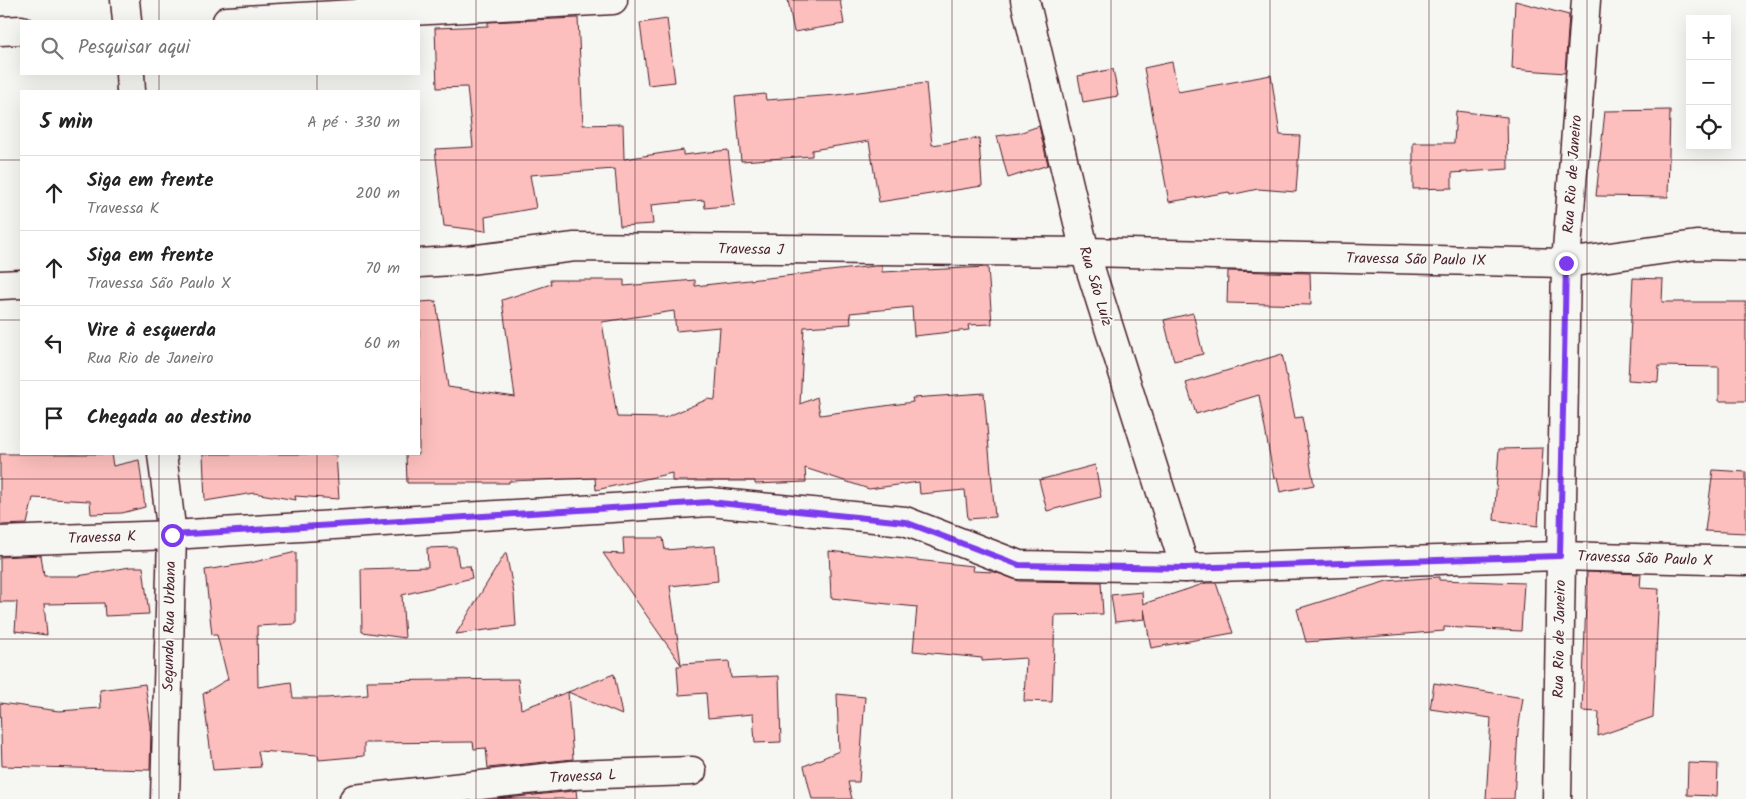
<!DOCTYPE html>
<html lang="pt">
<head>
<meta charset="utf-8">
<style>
  :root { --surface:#fff; --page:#f6f6f6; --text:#222; --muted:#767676; --line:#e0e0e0 }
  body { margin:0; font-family:Kalam,sans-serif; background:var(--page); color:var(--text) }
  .controls { position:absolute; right:15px; top:15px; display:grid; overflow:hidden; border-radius:0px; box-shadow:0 5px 20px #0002 }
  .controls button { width:45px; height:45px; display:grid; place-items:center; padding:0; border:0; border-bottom:1px solid var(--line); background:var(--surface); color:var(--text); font:25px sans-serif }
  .stop { position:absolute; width:15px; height:15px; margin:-11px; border:4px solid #7c3aed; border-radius:50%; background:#fff }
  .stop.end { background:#7c3aed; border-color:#fff; box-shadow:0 1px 5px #0008 }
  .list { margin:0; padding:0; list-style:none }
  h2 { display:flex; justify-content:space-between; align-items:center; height:65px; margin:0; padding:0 20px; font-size:21px }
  h2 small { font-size:16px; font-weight:400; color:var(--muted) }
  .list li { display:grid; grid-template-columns:32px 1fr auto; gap:15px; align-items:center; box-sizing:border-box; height:75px; padding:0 20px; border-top:1px solid var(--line) }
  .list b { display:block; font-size:19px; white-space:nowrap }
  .list p { margin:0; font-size:16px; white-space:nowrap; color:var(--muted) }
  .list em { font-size:16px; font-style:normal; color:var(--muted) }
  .icon { flex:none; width:28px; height:28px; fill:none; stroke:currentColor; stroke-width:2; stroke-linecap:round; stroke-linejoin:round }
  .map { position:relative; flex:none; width:1746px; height:799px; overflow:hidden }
  .search { position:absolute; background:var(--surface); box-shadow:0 5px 20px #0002; left:20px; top:20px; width:400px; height:55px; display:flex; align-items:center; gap:12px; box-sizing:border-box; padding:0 18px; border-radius:0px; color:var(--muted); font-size:19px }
  .panel { position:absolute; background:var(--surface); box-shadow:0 5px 20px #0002; left:20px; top:90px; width:400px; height:365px; border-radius:0px }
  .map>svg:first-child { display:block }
</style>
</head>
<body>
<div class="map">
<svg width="1746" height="799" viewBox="0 0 1746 799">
  <rect width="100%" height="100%" fill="#f6f6f2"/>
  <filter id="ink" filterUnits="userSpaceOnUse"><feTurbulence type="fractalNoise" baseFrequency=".02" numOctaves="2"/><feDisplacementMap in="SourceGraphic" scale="10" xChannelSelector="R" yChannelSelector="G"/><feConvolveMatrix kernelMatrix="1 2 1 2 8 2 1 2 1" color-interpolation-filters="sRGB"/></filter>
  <g filter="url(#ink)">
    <!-- building -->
    <g fill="#fcbfbd" stroke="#4a1f2b" fill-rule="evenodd">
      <path d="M788,0H840L844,24L794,32Z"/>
      <path d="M1515,1L1569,15L1565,73L1512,69Z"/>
      <path d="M578,18L583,125L623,124L624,159L683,150V155L728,150L735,205L705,208L704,200L651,205L653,224L620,226L615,169L530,175L536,208L485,217L486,231L444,226L435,149L473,147L467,87L437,88L435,28L488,26V22Z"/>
      <path d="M667,19L675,82L648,85L640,23Z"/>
      <path d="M1172,62L1178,92L1271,75L1280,135L1300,136L1296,192L1258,189L1230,195L1229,192L1169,202L1144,68Z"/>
      <path d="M1113,69L1118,96L1083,102L1078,76Z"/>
      <path d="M926,83L932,145L979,138L982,186L879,202L869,141L812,150V156L741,161L735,97L765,94L766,100L837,95Z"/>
      <path d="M1670,110L1668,197L1596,196L1605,111Z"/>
      <path d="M1456,111L1507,117L1508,169L1452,173V188L1413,189V143H1454Z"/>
      <path d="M1039,126L1048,165L1008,178L997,136L1019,133Z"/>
      <path d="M875,266H882V272L988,267L992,324L968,325L969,330L914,336L912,307L850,313L851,324L804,327L800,404L817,397L820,415L913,402L912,398L984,393L995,517L968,519L965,490L920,494L919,482L869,489L805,468L806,482L755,484V481H672V473L596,490L595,478L509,481V483H407L406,454H419V302L436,301L448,387L515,397L502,300L551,284L550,280H624V286L695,280V286ZM674,311L676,331L720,327L715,400L708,399L664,418L617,417L602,322Z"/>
      <path d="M1228,271L1310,273L1311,305L1227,303Z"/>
      <path d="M1633,278L1663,279L1662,302H1746V401H1719V367L1659,366L1658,382L1628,380Z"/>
      <path d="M1193,313L1203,354L1174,361L1164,320Z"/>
      <path d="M1282,354L1295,418L1302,417L1314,485L1280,492L1277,477L1274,479L1259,395L1196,414L1186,383Z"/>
      <path d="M1543,448L1538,526L1494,520L1499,449Z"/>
      <path d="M0,454H111L113,466L139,460L145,507L122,513L91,514L90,501L33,498L27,524L0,525Z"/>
      <path d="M203,454H336L339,499L295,496L296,500L254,493L205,501Z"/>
      <path d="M1095,465L1101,497L1047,511L1039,480Z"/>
      <path d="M1713,470L1746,472V533L1705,531Z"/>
      <path d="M623,538H663L665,550L715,546L718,581L670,586L681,664L729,661L731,678L779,676L781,742L755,743L753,714L708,718L706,693L679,695L677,666H682L603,553L624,554Z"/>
      <path d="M456,547L459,566H470L472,578L402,595L405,638L362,632L361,569L428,567L427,548Z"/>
      <path d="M829,551L973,566L972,571L995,572L1019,581L1101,582L1103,614L1055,615L1052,702L1024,701L1026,658L982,661V658L913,651L917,607L831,598Z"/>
      <path d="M296,552V624L257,626L258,687L291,682L293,698H326L368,695L367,681L518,679L521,709L568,692L573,759L488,768L486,748L474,749L473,742L364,743V756L319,760L318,755L258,751L261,767L213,770L203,694L228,679L217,635H212L205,570L250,563Z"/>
      <path d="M506,552L514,594L516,626L456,634Z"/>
      <path d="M41,555L44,576H78L130,567H143L149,614L105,616L104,603L44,604L47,635L15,631L17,602H0V557Z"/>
      <path d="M1587,572L1641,574L1640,588L1659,589L1653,717L1598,736L1599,712L1582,711Z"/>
      <path d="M1439,577V580L1524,583L1521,631L1444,627V631L1306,642L1297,609L1387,581Z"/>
      <path d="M1206,583H1216L1233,633L1151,648L1144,609L1145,619L1115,622L1111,595L1142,592L1143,604Z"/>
      <path d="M614,674L622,715L568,692Z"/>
      <path d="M1434,683L1523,698L1518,731L1514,799H1486L1491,718L1430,709Z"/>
      <path d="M145,684L151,726L150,770L2,766L0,703L59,711L101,708L100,690Z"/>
      <path d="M837,694L865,697L859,782H848L852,799H812L804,766L839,751Z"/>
      <path d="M1688,763L1718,764L1717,796L1687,795Z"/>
      <path d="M576,790L577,799H497L573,791Z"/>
    </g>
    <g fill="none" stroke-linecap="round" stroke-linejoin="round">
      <!-- minor casing -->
      <g stroke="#4a1f2b" stroke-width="31">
        <g id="minor">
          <path d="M125,0L127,21"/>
          <path d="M1025,0L1085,252L1185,568"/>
          <path d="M227,21L613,0"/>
          <path d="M0,31L21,30"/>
          <path d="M130,74L131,91"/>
          <path d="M419,263L469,260L575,247L1085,252L1566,263L1696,245L1746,246"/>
          <path d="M0,285L21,284"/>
          <path d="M162,454L172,535L165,799"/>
          <path d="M0,541L172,535L710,502L905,521L1019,565L1185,568L1560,556L1746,561"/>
          <path d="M354,799L572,775L692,771"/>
          <path d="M1557,799L1566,263L1586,0"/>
        </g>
      </g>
      <!-- minor -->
      <use href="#minor" stroke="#f6f6f2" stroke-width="28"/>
    </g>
  </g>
  <g fill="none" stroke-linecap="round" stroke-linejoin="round" filter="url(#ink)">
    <!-- route -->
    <path stroke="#7c3aed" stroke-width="6" d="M172,535L710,502L905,522L1019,565L1185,568L1560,556L1566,263"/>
  </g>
  <!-- grid -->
  <path fill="none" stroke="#4a1f2b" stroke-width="1" stroke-opacity="0.55" d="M159,0V21M317,0V21M476,0V799M635,0V799M794,0V799M952,0V799M1111,0V799M1270,0V799M1429,0V799M1587,0V799M159,74V91M317,74V91M0,160H21M419,160H1746M0,320H21M419,320H1746M159,454V799M317,454V799M0,479H1746M0,639H1746"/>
  <g text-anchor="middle" stroke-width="4" stroke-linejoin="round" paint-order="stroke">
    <!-- street labels -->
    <g font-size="15" fill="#4a1f2b" stroke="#f6f6f2">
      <text transform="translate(1572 174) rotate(-86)" y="5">Rua Rio de Janeiro</text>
      <text transform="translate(751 249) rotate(1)" y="5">Travessa J</text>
      <text transform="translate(1416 259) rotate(1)" y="5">Travessa São Paulo IX</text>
      <text transform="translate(1096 286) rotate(73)" y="5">Rua São Luíz</text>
      <text transform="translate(102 537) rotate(-2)" y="5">Travessa K</text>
      <text transform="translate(1645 558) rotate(2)" y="5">Travessa São Paulo X</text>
      <text transform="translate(169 626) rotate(-89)" y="5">Segunda Rua Urbana</text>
      <text transform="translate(1559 639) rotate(-89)" y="5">Rua Rio de Janeiro</text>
      <text transform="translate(583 776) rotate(-3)" y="5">Travessa L</text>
    </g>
  </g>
</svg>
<div class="controls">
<button>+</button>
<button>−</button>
<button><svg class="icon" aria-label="locate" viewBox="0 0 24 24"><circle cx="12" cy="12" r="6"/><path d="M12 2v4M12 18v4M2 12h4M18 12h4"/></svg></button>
</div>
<div class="stop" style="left:172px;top:535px"></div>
<div class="stop end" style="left:1566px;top:263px"></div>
<div class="search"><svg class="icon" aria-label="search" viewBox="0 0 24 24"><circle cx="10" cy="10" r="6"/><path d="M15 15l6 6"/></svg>Pesquisar aqui</div>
<section class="panel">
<h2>5 min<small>A pé · 330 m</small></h2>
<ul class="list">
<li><svg class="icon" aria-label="ahead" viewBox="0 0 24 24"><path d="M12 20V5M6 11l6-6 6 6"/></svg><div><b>Siga em frente</b><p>Travessa K</p></div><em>200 m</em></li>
<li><svg class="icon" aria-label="ahead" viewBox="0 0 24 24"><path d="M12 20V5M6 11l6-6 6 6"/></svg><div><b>Siga em frente</b><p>Travessa São Paulo X</p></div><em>70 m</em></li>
<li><svg class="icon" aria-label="left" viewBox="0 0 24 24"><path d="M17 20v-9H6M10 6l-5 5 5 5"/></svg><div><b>Vire à esquerda</b><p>Rua Rio de Janeiro</p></div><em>60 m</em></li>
<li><svg class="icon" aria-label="arrive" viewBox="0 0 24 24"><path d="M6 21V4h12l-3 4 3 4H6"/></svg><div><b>Chegada ao destino</b></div></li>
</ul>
</section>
</div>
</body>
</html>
